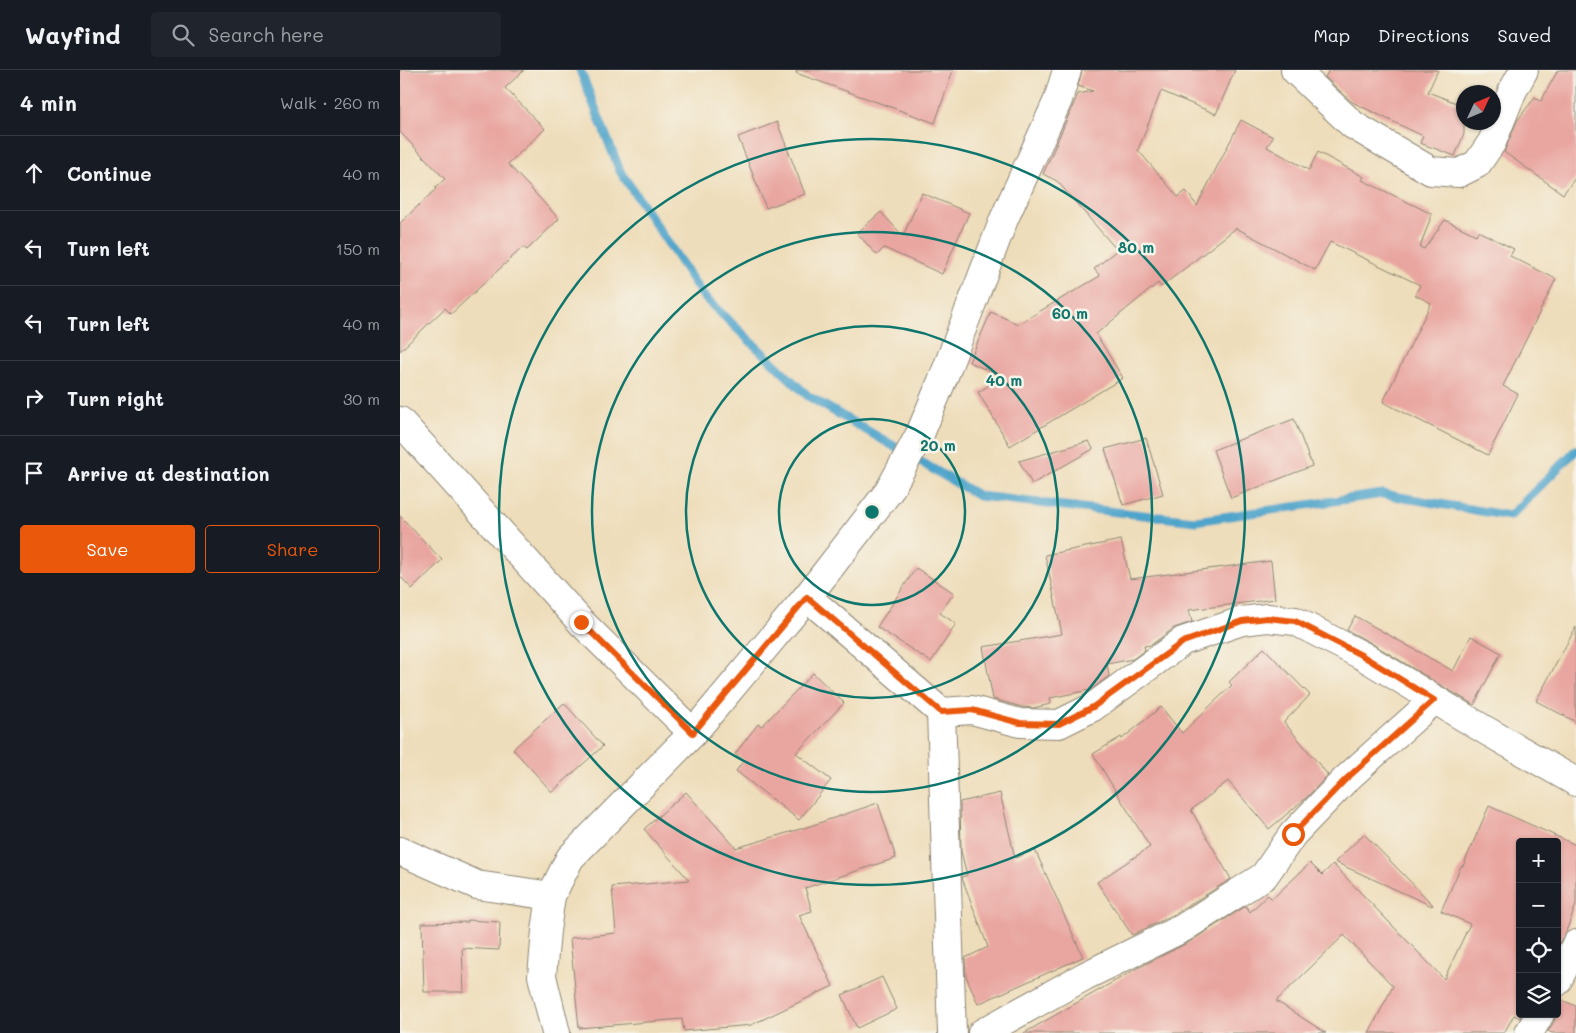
<!DOCTYPE html>
<html lang="en">
<head>
<meta charset="utf-8">
<style>
  :root { --surface:#171b24; --page:#20242c; --text:#f1f3f6; --muted:#9ea1a6; --line:#363941; --accent:#ea580c }
  body { margin:0; font-family:Mali,sans-serif; background:var(--page); color:var(--text) }
  .controls { position:absolute; right:15px; bottom:15px; display:grid; overflow:hidden; border-radius:5px; box-shadow:0 1px 4px #0004 }
  .controls button { width:45px; height:45px; display:grid; place-items:center; padding:0; border:0; border-bottom:1px solid var(--line); background:var(--surface); color:var(--text); font:25px sans-serif }
  .compass { position:absolute; left:1056px; top:15px; width:45px; height:45px; border-radius:50%; background:var(--surface); box-shadow:0 1px 4px #0004; rotate:46deg }
  .stop { position:absolute; width:15px; height:15px; margin:-11px; border:4px solid #ea580c; border-radius:50%; background:#fff }
  .stop.end { background:#ea580c; border-color:#fff; box-shadow:0 1px 5px #0008 }
  .list { margin:0; padding:0; list-style:none }
  h2 { display:flex; justify-content:space-between; align-items:center; height:65px; margin:0; padding:0 20px; font-size:21px }
  h2 small { font-size:16px; font-weight:400; color:var(--muted) }
  .list li { display:grid; grid-template-columns:32px 1fr auto; gap:15px; align-items:center; box-sizing:border-box; height:75px; padding:0 20px; border-top:1px solid var(--line) }
  .list b { display:block; font-size:19px; white-space:nowrap }
  .list em { font-size:16px; font-style:normal; color:var(--muted) }
  .actions { display:flex; gap:10px; padding:15px 20px }
  .actions a { flex:1; padding:11px 0; border:1px solid var(--accent); border-radius:5px; text-align:center; font-size:18px; color:var(--accent) }
  .actions .main { background:var(--accent); color:#fff }
  .icon { flex:none; width:28px; height:28px; fill:none; stroke:currentColor; stroke-width:2; stroke-linecap:round; stroke-linejoin:round }
  .map { position:relative; flex:none; width:1176px; height:963px; overflow:hidden }
  header { display:flex; align-items:center; gap:30px; box-sizing:border-box; height:70px; padding:0 25px; background:var(--surface); border-bottom:1px solid var(--line) }
  header strong { font-size:24px }
  nav { display:flex; gap:28px; margin-inline-start:auto; font-size:18px }
  .search { width:350px; height:45px; background:var(--page); display:flex; align-items:center; gap:12px; box-sizing:border-box; padding:0 18px; border-radius:5px; color:var(--muted); font-size:19px }
  main { display:flex }
  aside { flex:1; background:var(--surface) }
  .map>svg:first-child { display:block }
</style>
</head>
<body>
<header>
<strong>Wayfind</strong>
<div class="search"><svg class="icon" aria-label="search" viewBox="0 0 24 24"><circle cx="10" cy="10" r="6"/><path d="M15 15l6 6"/></svg>Search here</div>
<nav><a>Map</a><a>Directions</a><a>Saved</a></nav>
</header>
<main>
<aside>
<h2>4 min<small>Walk · 260 m</small></h2>
<ul class="list">
<li><svg class="icon" aria-label="ahead" viewBox="0 0 24 24"><path d="M12 20V5M6 11l6-6 6 6"/></svg><div><b>Continue</b></div><em>40 m</em></li>
<li><svg class="icon" aria-label="left" viewBox="0 0 24 24"><path d="M17 20v-9H6M10 6l-5 5 5 5"/></svg><div><b>Turn left</b></div><em>150 m</em></li>
<li><svg class="icon" aria-label="left" viewBox="0 0 24 24"><path d="M17 20v-9H6M10 6l-5 5 5 5"/></svg><div><b>Turn left</b></div><em>40 m</em></li>
<li><svg class="icon" aria-label="right" viewBox="0 0 24 24"><path d="M7 20v-9h11M14 6l5 5-5 5"/></svg><div><b>Turn right</b></div><em>30 m</em></li>
<li><svg class="icon" aria-label="arrive" viewBox="0 0 24 24"><path d="M6 21V4h12l-3 4 3 4H6"/></svg><div><b>Arrive at destination</b></div></li>
</ul>
<div class="actions"><a class="main">Save</a><a>Share</a></div>
</aside>
<div class="map">
<svg width="1176" height="963" viewBox="0 0 1176 963">
  <rect width="100%" height="100%" fill="#f7f3e8"/>
  <filter id="ink" filterUnits="userSpaceOnUse"><feTurbulence type="fractalNoise" baseFrequency=".02" numOctaves="2"/><feDisplacementMap in="SourceGraphic" scale="10" xChannelSelector="R" yChannelSelector="G"/><feConvolveMatrix kernelMatrix="1 2 1 2 8 2 1 2 1" color-interpolation-filters="sRGB"/></filter>
  <filter id="wash" filterUnits="userSpaceOnUse"><feTurbulence type="fractalNoise" baseFrequency=".0096" numOctaves="4" result="noise"/><feDisplacementMap in="SourceGraphic" scale="20" xChannelSelector="R" yChannelSelector="G"/><feGaussianBlur stdDeviation="1.12" result="paint"/><feColorMatrix in="noise" values="0 0 0 0 0 0 0 0 0 0 0 0 0 0 0 0 0 1.4 0 .05"/><feComposite in="paint" operator="in"/></filter>
  <g filter="url(#wash)">
    <rect width="100%" height="100%" fill="#eeddba"/>
    <g fill="none" stroke-linecap="round" stroke-linejoin="round">
      <!-- stream -->
      <path stroke="#4fa4cb" stroke-width="9" d="M180,0L220,101L304,227L408,326L579,426L795,451L982,424L1110,446L1176,380"/>
    </g>
    <g id="blocks">
      <!-- building -->
      <g fill="#e9a6a0">
        <path d="M0,0H124L105,18L145,59L108,94L159,149L127,180L123,177L51,244L45,238L0,281V153L36,119L35,118L45,109L0,62Z"/>
        <path d="M397,0H553L535,53L396,3Z"/>
        <path d="M682,0H835L816,44L761,21L738,80L778,127L786,121L797,136L841,50L873,67L867,77L909,100L918,82L964,107L962,110L1032,144L1020,177L1024,179L1045,150L1076,165L1078,161L1114,179L1110,186L1156,209L1103,316L1118,324L1088,385L983,332L1031,233L1015,225L1020,215L930,172L915,200L836,158L761,217L758,213L696,264L723,308L610,376L578,322L603,307L569,292L591,242L618,254L700,206L694,199L717,180L657,111L643,104L678,24L693,21L678,16Z"/>
        <path d="M929,0H1038L1028,22L1064,36V64L1055,86L1020,73L1023,66L952,32L925,7Z"/>
        <path d="M1158,0H1176V107L1163,124L1104,82L1117,51L1135,27L1141,31Z"/>
        <path d="M377,52L405,124L366,138L338,67Z"/>
        <path d="M522,123L569,143L542,204L484,178L477,185L457,163L481,142L503,166Z"/>
        <path d="M894,349L912,396L831,428L813,380Z"/>
        <path d="M746,368L763,424L723,435L705,379Z"/>
        <path d="M689,371L693,379L632,414L619,391Z"/>
        <path d="M0,446L42,490L12,519L0,506Z"/>
        <path d="M721,470L730,509L871,491L875,529L789,540L792,552L774,558L751,575L744,576L745,580L733,589L707,594L709,606L690,620L650,628L651,634L633,638L622,637L593,629L583,577L662,564L645,485Z"/>
        <path d="M516,498L554,523L540,543L556,554L531,592L477,557Z"/>
        <path d="M955,546L1053,601L1071,566L1101,583L1074,635L971,573L947,560Z"/>
        <path d="M1176,557V652L1136,631Z"/>
        <path d="M864,578L910,625L884,652L928,705L906,728L869,759L828,711L791,740L831,809L775,844L732,865L697,812L750,777L693,684L721,667L722,669L761,637L782,663L832,615L829,612Z"/>
        <path d="M413,603L444,633L396,683L431,710L399,750L336,701L344,690L335,684L358,654L362,656Z"/>
        <path d="M164,633L203,676L152,722L113,679Z"/>
        <path d="M286,722L336,778L407,757L478,733L496,788L405,818L412,841L399,845L433,916L351,955L284,961L282,949L179,958L170,868L216,863L212,817L289,810L244,759Z"/>
        <path d="M600,723L615,788L635,780L683,887L578,934L566,906L565,888L588,877L562,808V807L567,805L561,781L560,732Z"/>
        <path d="M1089,736L1176,775V835L1165,864L1157,877V772H1120V944H1122L1120,948L1114,945L1104,963H969L993,916L944,865L876,931L926,963H624L736,899L791,871L846,836L850,842L868,825L872,829L910,793L922,805L933,794L1044,909L1070,854L1041,841L1061,796H1063Z"/>
        <path d="M964,764L1033,835L1032,836L935,792Z"/>
        <path d="M68,850L100,852L99,880L62,878L64,922H24L22,853L68,852Z"/>
        <path d="M482,907L497,939L457,958L442,925Z"/>
        <path d="M1157,928L1176,936V963H1152L1148,961L1154,952L1156,944H1157Z"/>
      </g>
    </g>
  </g>
  <g filter="url(#ink)">
    <use href="#blocks" fill-opacity="0" stroke="#8c8472" stroke-width="1"/>
    <g fill="none" stroke-linecap="round" stroke-linejoin="round">
      <!-- minor casing -->
      <g stroke="#8c8472" stroke-width="30">
        <g id="minor">
          <path d="M895,0L953,55L1031,101L1059,103L1077,94L1092,72L1112,22L1124,0"/>
          <path d="M0,351L181,552L293,663"/>
          <path d="M407,527L541,642L572,640L620,653L659,654L693,637L783,571L842,551L867,548L895,551L963,586L1085,660L1176,712"/>
          <path d="M541,642L552,963"/>
          <path d="M0,781L77,815L151,826"/>
          <path d="M1157,912L1176,874"/>
          <path d="M156,963L142,906L146,861L151,826L170,788L293,663L407,527L489,421L520,364L546,301L604,149L658,30L667,0"/>
          <path d="M582,963L685,906L783,858L864,806L893,764L945,710L1034,630"/>
          <path d="M1129,963L1140,944"/>
        </g>
      </g>
      <!-- minor -->
      <use href="#minor" stroke="#fff" stroke-width="28"/>
    </g>
  </g>
  <g fill="none" stroke-linecap="round" stroke-linejoin="round" filter="url(#ink)">
    <!-- route -->
    <path stroke="#ea580c" stroke-width="6" d="M181,552L293,663L407,527L541,642L572,640L620,653L659,654L693,637L783,572L842,551L867,548L895,551L963,586L1034,630L945,710L893,764"/>
  </g>
  <!-- distance rings -->
  <g fill="none" stroke="#0f766e" stroke-width="2.5">
    <circle cx="472" cy="442" r="93"/>
    <circle cx="472" cy="442" r="186"/>
    <circle cx="472" cy="442" r="280"/>
    <circle cx="472" cy="442" r="373"/>
  </g>
  <circle cx="472" cy="442" r="8" fill="#0f766e" stroke="#f7f3e8" stroke-width="2.5"/>
  <g font-size="15" text-anchor="middle" font-weight="bold" fill="#0f766e" stroke="#f7f3e8" stroke-width="5" stroke-linejoin="round" paint-order="stroke">
    <text x="736" y="183">80 m</text>
    <text x="670" y="249">60 m</text>
    <text x="604" y="316">40 m</text>
    <text x="538" y="381">20 m</text>
  </g>
</svg>
<div class="controls">
<button>+</button>
<button>−</button>
<button><svg class="icon" aria-label="locate" viewBox="0 0 24 24"><circle cx="12" cy="12" r="6"/><path d="M12 2v4M12 18v4M2 12h4M18 12h4"/></svg></button>
<button><svg class="icon" aria-label="layers" viewBox="0 0 24 24"><path d="M12 4l9 5-9 5-9-5zM3 14l9 5 9-5"/></svg></button>
</div>
<svg class="compass" viewBox="-18 -18 36 36"><path d="M0-13l5 13h-10z" fill="#e53935"/><path d="M0 13l5-13h-10z" fill="#9ea1a6"/></svg>
<div class="stop" style="left:893px;top:764px"></div>
<div class="stop end" style="left:181px;top:552px"></div>
</div>
</main>
</body>
</html>
